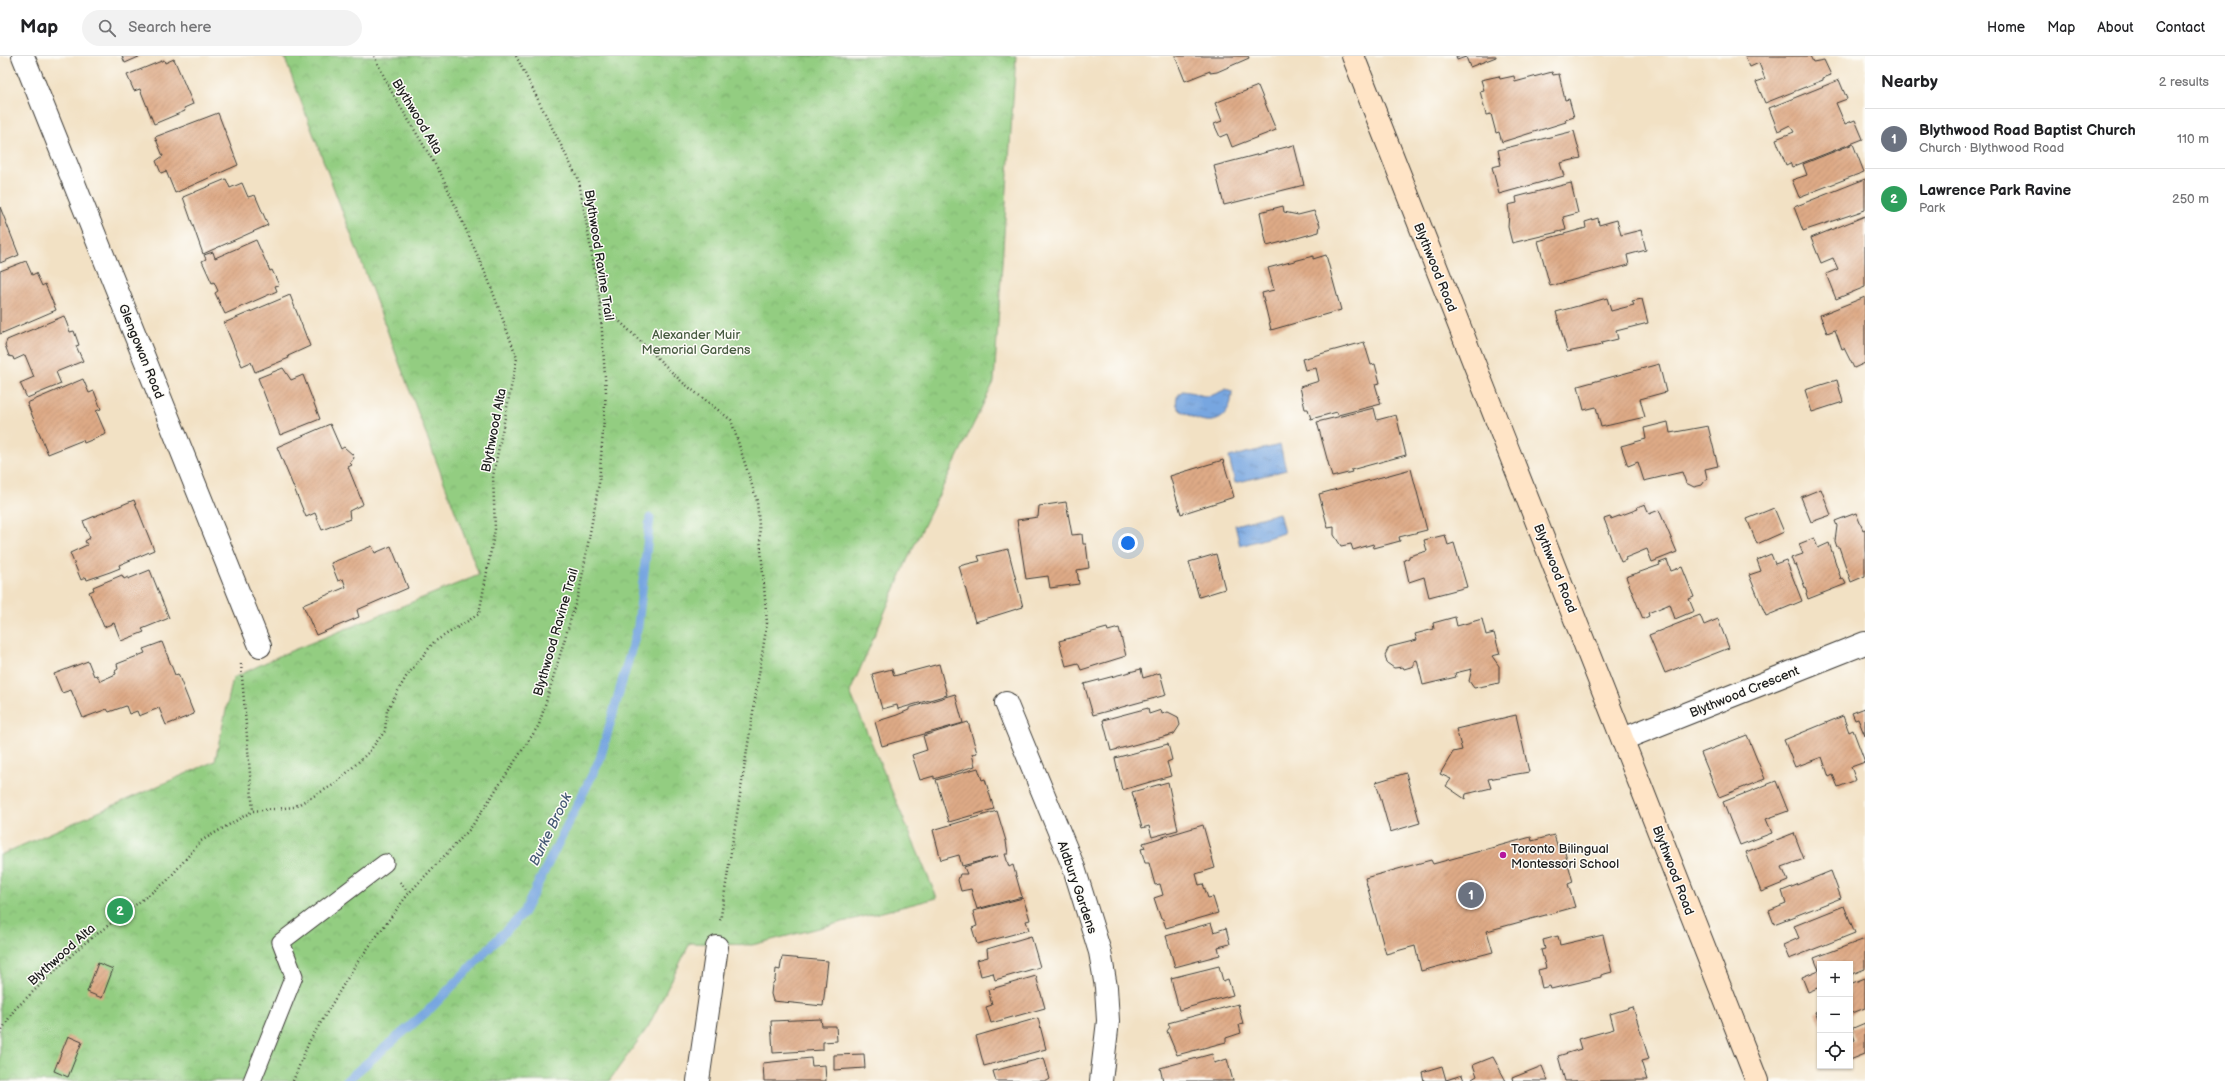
<!DOCTYPE html>
<html lang="en">
<head>
<meta charset="utf-8">
<style>
  :root { --surface:#fff; --page:#f2f2f2; --text:#202124; --muted:#757577; --line:#e0e0e0; --accent:#1a73e8 }
  body { margin:0; font-family:"Balsamiq Sans",sans-serif; background:var(--page); color:var(--text) }
  .controls { position:absolute; right:12px; bottom:12px; display:grid; overflow:hidden; border-radius:0px; box-shadow:0 1px 3px #0004 }
  .controls button { width:36px; height:36px; display:grid; place-items:center; padding:0; border:0; border-bottom:1px solid var(--line); background:var(--surface); color:var(--text); font:20px sans-serif }
  .you { position:absolute; left:1128px; top:487px; width:14px; height:14px; margin:-10px; border:3px solid #fff; border-radius:50%; background:#1a73e8; box-shadow:0 0 0 6px #1a73e833 }
  .badge { display:grid; place-items:center; width:26px; height:26px; border-radius:50%; background:var(--accent); color:#fff; font-size:13px; font-weight:700 }
  .pin { position:absolute; translate:-50% -50%; border:2px solid #fff; box-shadow:0 1px 4px #0006 }
  .list { margin:0; padding:0; list-style:none }
  h2 { display:flex; justify-content:space-between; align-items:center; height:52px; margin:0; padding:0 16px; font-size:17px }
  h2 small { font-size:13px; font-weight:400; color:var(--muted) }
  .list li { display:grid; grid-template-columns:26px 1fr auto; gap:12px; align-items:center; box-sizing:border-box; height:60px; padding:0 16px; border-top:1px solid var(--line) }
  .list b { display:block; font-size:15px; white-space:nowrap }
  .list p { margin:0; font-size:13px; white-space:nowrap; color:var(--muted) }
  .list em { font-size:13px; font-style:normal; color:var(--muted) }
  .icon { flex:none; width:22px; height:22px; fill:none; stroke:currentColor; stroke-width:2; stroke-linecap:round; stroke-linejoin:round }
  .map { position:relative; flex:none; width:1865px; height:1025px; overflow:hidden }
  header { display:flex; align-items:center; gap:24px; box-sizing:border-box; height:56px; padding:0 20px; background:var(--surface); border-bottom:1px solid var(--line) }
  header strong { font-size:19px }
  nav { display:flex; gap:22px; margin-inline-start:auto; font-size:14px }
  .search { width:280px; height:36px; background:var(--page); display:flex; align-items:center; gap:10px; box-sizing:border-box; padding:0 14px; border-radius:22px; color:var(--muted); font-size:15px }
  main { display:flex }
  aside { flex:1; background:var(--surface) }
  .map>svg:first-child { display:block }
</style>
</head>
<body>
<header>
<strong>Map</strong>
<div class="search"><svg class="icon" aria-label="search" viewBox="0 0 24 24"><circle cx="10" cy="10" r="6"/><path d="M15 15l6 6"/></svg>Search here</div>
<nav><a>Home</a><a>Map</a><a>About</a><a>Contact</a></nav>
</header>
<main>
<div class="map">
<svg width="1865" height="1025" viewBox="0 0 1865 1025">
  <defs>
    <pattern id="park-crowns" width="20" height="18" patternUnits="userSpaceOnUse"><rect width="20" height="18" fill="#93cd81"/><path d="M2 6a3 3 0 1 1 6 0M12 15a3 3 0 1 1 6 0" fill="none" stroke="#7eaf6f"/></pattern>
    <pattern id="water-ripples" width="26" height="14" patternUnits="userSpaceOnUse"><rect width="26" height="14" fill="#77a6e0"/><path d="M2 4q2-2 4 0t4 0M15 11q2-2 4 0t4 0" fill="none" stroke="#6186b5"/></pattern>
    <pattern id="building-hatch" width="6" height="6" patternUnits="userSpaceOnUse"><rect width="6" height="6" fill="#deaa86"/><path d="M-1 1l2-2M0 6l6-6M5 7l2-2" fill="none" stroke="#be9273"/></pattern>
  </defs>
  <rect width="100%" height="100%" fill="#fdfcf7"/>
  <filter id="ink" filterUnits="userSpaceOnUse"><feTurbulence type="fractalNoise" baseFrequency=".025" numOctaves="2"/><feDisplacementMap in="SourceGraphic" scale="8" xChannelSelector="R" yChannelSelector="G"/><feConvolveMatrix kernelMatrix="1 2 1 2 8 2 1 2 1" color-interpolation-filters="sRGB"/></filter>
  <filter id="wash" filterUnits="userSpaceOnUse"><feTurbulence type="fractalNoise" baseFrequency=".012" numOctaves="4" result="noise"/><feDisplacementMap in="SourceGraphic" scale="16" xChannelSelector="R" yChannelSelector="G"/><feGaussianBlur stdDeviation="0.9" result="paint"/><feColorMatrix in="noise" values="0 0 0 0 0 0 0 0 0 0 0 0 0 0 0 0 0 1.4 0 .05"/><feComposite in="paint" operator="in"/></filter>
  <g filter="url(#wash)">
    <rect width="100%" height="100%" fill="#f2e1c4"/>
    <!-- park -->
    <path fill="url(#park-crowns)" stroke="#58744e" d="M284,0H1016L994,326L910,498L850,636L937,842L752,889L690,887L648,971L609,1025H0V799L215,705L233,622L281,599L479,519Z"/>
    <!-- water -->
    <g fill="url(#water-ripples)" stroke="#4a617e">
      <path d="M1226,333L1232,335C1232,363 1213,373 1189,359C1186,357 1181,356 1179,353C1176,349 1176,345 1177,341L1182,335C1205,337 1201,346 1226,333Z"/>
      <path d="M1280,389L1286,414L1235,427L1229,401Z"/>
      <path d="M1279,457L1284,477L1240,490L1235,469Z"/>
    </g>
    <g fill="none" stroke-linecap="round" stroke-linejoin="round">
      <!-- stream -->
      <path stroke="#77a6e0" stroke-width="9" d="M346,1025L429,954L524,856L600,703L638,570L650,462"/>
    </g>
    <g id="blocks">
      <!-- building -->
      <g fill="url(#building-hatch)">
        <path d="M122,0H141L125,7Z"/>
        <path d="M1175,0H1248L1249,2L1217,16L1210,17V15L1185,25Z"/>
        <path d="M1456,0H1496V1L1470,11L1466,1L1457,4Z"/>
        <path d="M1745,0H1810L1813,6L1824,4L1831,19L1823,22V24L1765,47L1756,26L1765,23L1759,7L1750,11Z"/>
        <path d="M174,3L193,48L184,52L185,55L154,68L140,33L134,35L127,19L164,4L165,7Z"/>
        <path d="M1552,16L1553,19L1559,18L1565,44L1569,43L1574,61L1565,64L1566,66L1502,86L1499,76L1496,77L1491,58L1486,59L1480,35L1484,34L1481,24L1499,20L1500,23L1514,20L1515,26Z"/>
        <path d="M1839,24L1847,43L1836,47L1845,68L1855,64L1863,83L1792,111L1790,107L1786,109L1776,83L1794,76L1790,69L1778,75L1769,52Z"/>
        <path d="M1258,30L1276,74L1232,91L1227,78L1220,81L1214,68L1222,65L1215,47Z"/>
        <path d="M218,57L238,109L175,137L166,115L161,117L156,105L163,100L155,81Z"/>
        <path d="M1574,75L1581,102L1560,107L1564,120L1499,138L1492,111L1501,109L1498,94Z"/>
        <path d="M1853,88L1864,116L1799,141L1792,124L1807,119L1803,108Z"/>
        <path d="M1294,89L1304,129L1224,149L1214,110Z"/>
        <path d="M226,123L230,132L242,127L248,141L255,139L268,169L203,198L183,141Z"/>
        <path d="M1865,123V154L1803,175L1794,151Z"/>
        <path d="M1571,127L1578,157L1563,161L1566,174L1512,187L1508,171L1509,157L1508,149L1517,147L1516,141Z"/>
        <path d="M1283,150L1284,156L1298,159L1314,155L1320,169L1319,176L1267,190L1260,156Z"/>
        <path d="M0,151L19,199L0,207Z"/>
        <path d="M1865,160V231L1836,243L1826,218L1838,213L1833,202L1821,207L1811,182Z"/>
        <path d="M1598,162L1599,169L1617,164L1621,179L1641,174L1646,194L1627,199L1629,209L1550,230L1538,185L1586,172L1585,166Z"/>
        <path d="M256,184L270,215L272,214L279,229L275,230L277,235L225,258L215,237L218,235L214,226L212,227L202,205L206,203L204,199L213,196L215,202Z"/>
        <path d="M1326,199L1341,254L1271,274L1262,237L1274,234L1268,212L1313,200V203Z"/>
        <path d="M26,205L32,219L36,217L42,230L45,228L56,254L0,278V215Z"/>
        <path d="M290,239L310,290L288,300L289,302L255,316L251,306L242,310L224,267Z"/>
        <path d="M1865,241V307L1854,312L1844,292L1842,293L1835,274L1827,277L1820,259Z"/>
        <path d="M1607,242L1611,255L1634,249L1632,245L1642,243L1648,267L1616,275L1618,283L1601,287L1602,289L1567,296L1556,256Z"/>
        <path d="M64,260L70,276L74,275L79,289L76,290L83,305L56,316L61,328L27,342L20,327L34,321L25,299L14,304L13,301L9,300L5,289L7,284Z"/>
        <path d="M1364,286L1371,309L1375,308L1380,327L1375,328L1381,348L1338,359L1337,356L1311,363L1308,353H1305L1300,331L1319,325L1316,312L1305,314L1302,303Z"/>
        <path d="M1659,308L1666,336L1640,343L1645,361L1601,371L1596,351L1584,354L1578,330Z"/>
        <path d="M283,312L291,324L303,319L320,363L280,379L258,322Z"/>
        <path d="M83,323L89,337L94,335L101,353L96,355L106,378L84,387L83,384L48,398L27,347Z"/>
        <path d="M1837,324L1843,346L1812,356L1805,334Z"/>
        <path d="M1374,352L1377,364L1396,359L1406,399L1351,414L1352,416L1332,421L1317,366Z"/>
        <path d="M1668,366L1670,377L1708,370L1718,410L1705,413L1707,422L1702,429L1694,431L1686,427L1682,416L1644,425L1638,406L1628,410L1621,390L1646,383L1644,372Z"/>
        <path d="M330,368L341,393L344,391L353,399L354,402L350,407L352,409L348,411L363,448L349,455L350,463L322,474L315,457L306,461L277,391Z"/>
        <path d="M1223,404L1234,441L1181,458L1170,420Z"/>
        <path d="M1411,413L1427,474L1399,481L1400,485L1374,492L1373,488L1353,494L1351,488L1341,490L1334,479V471L1328,472L1319,438Z"/>
        <path d="M1821,433L1831,459L1811,466L1801,441Z"/>
        <path d="M134,444L154,494L119,509L120,512L110,516L87,524L86,521L81,524L70,497L87,489L85,485L90,482L83,465Z"/>
        <path d="M1066,446L1072,479L1082,478L1083,488H1086L1089,512L1077,514L1079,528L1050,532L1048,520L1026,523L1017,464L1038,461L1039,450Z"/>
        <path d="M1645,448L1649,458L1659,454L1677,496L1652,506L1647,493L1625,502L1626,504L1621,506L1604,463L1610,461L1611,463L1638,453L1637,451Z"/>
        <path d="M1774,452L1784,476L1757,488L1747,463Z"/>
        <path d="M1856,457L1863,474L1865,473V520L1851,526L1839,491H1837L1835,485L1837,470L1835,465Z"/>
        <path d="M1445,479L1448,489L1454,487L1467,531L1429,541L1424,521L1409,526L1404,504L1409,502V500L1427,495L1424,484Z"/>
        <path d="M1814,482L1818,492L1829,487L1841,523L1843,522L1846,528L1808,543L1806,537H1807L1796,508L1794,509L1791,502L1803,498L1799,488Z"/>
        <path d="M372,490L375,497L391,490L408,532L357,554L359,561L316,579L303,549L346,531L343,523L338,525L331,507Z"/>
        <path d="M1008,493L1023,551L975,566L959,510L980,505L978,500Z"/>
        <path d="M1216,498L1225,533L1199,541L1189,506Z"/>
        <path d="M1771,498L1775,508L1786,504L1802,545L1766,560L1749,519L1761,515L1757,504Z"/>
        <path d="M1667,504L1671,515L1682,511L1694,541L1689,543L1694,555L1675,563L1670,548L1648,557L1649,560L1643,563L1626,521L1660,509L1659,507Z"/>
        <path d="M150,514L169,562L142,573L144,576L121,585L114,567L104,571L89,536L94,534L93,531L122,519L124,523L128,521V523Z"/>
        <path d="M1700,559L1704,569L1718,563L1729,592L1665,617L1649,579Z"/>
        <path d="M1455,561L1457,570L1482,563L1486,579L1494,577L1500,598L1492,600L1499,610V627L1474,632L1469,625L1472,613L1455,617L1456,621L1423,629L1417,604L1414,605V610L1404,613L1403,611L1394,612L1387,607L1385,599L1389,591L1417,584L1415,578L1434,573L1433,567Z"/>
        <path d="M1107,572L1108,575L1119,572L1126,600L1081,614L1078,607L1066,610L1059,585Z"/>
        <path d="M162,586L175,619L178,618L194,658L166,669L159,652L139,660L137,655L129,658L126,650L109,656L107,653L83,662L71,634L62,637L54,618L88,605L94,620L97,619L100,625L116,618L115,615L118,613L117,608L145,597L143,593Z"/>
        <path d="M939,608L947,639L898,653L897,649L882,653L872,618L892,613L894,620Z"/>
        <path d="M1141,613L1143,622L1160,617L1166,639L1093,659L1084,628Z"/>
        <path d="M955,638L963,667L882,690L875,666L897,659L909,654V652Z"/>
        <path d="M1148,652L1149,658L1161,654L1162,658L1168,656L1178,661L1180,669L1174,678L1111,695L1103,664Z"/>
        <path d="M1865,652V680L1858,663L1855,664L1852,657Z"/>
        <path d="M1516,659L1529,716L1488,723L1491,732L1466,738L1465,743L1446,730L1451,723L1440,718L1453,696L1462,694L1456,673Z"/>
        <path d="M1843,660L1849,676L1853,674L1865,706L1851,711L1856,724L1838,731L1833,719L1829,721L1822,701L1795,711L1784,684Z"/>
        <path d="M968,666L977,697L972,698L975,710L934,723V720L920,724L912,699L927,694L923,680Z"/>
        <path d="M1747,679L1765,723L1719,741L1701,697Z"/>
        <path d="M1168,688L1172,704L1167,706L1171,720L1122,734L1115,702Z"/>
        <path d="M978,712L982,724L985,723L994,753L949,766L936,724Z"/>
        <path d="M1406,717L1420,767L1390,776L1376,726Z"/>
        <path d="M1776,725L1788,755L1766,763L1772,777L1740,789L1723,746Z"/>
        <path d="M1168,726L1178,774L1152,781L1149,770L1142,772L1132,736Z"/>
        <path d="M997,755L1006,785L1008,798H1005L1009,811L1013,809L1022,841L977,853L971,833L961,835L958,824L960,818H967L964,811L998,800L962,810L959,799L941,804L933,774Z"/>
        <path d="M1203,769L1215,812L1196,818L1199,829L1203,828L1208,842L1213,841L1218,857L1166,872L1163,863H1161L1154,842L1163,839L1160,828L1155,829L1149,807H1145L1141,793L1145,792L1143,787Z"/>
        <path d="M1794,777L1804,803L1782,811L1788,825L1761,836L1746,796Z"/>
        <path d="M1554,779L1559,795L1564,793L1573,826L1568,828L1575,851L1487,875L1493,896L1421,915L1415,890L1386,898L1365,822L1431,804L1433,808L1531,781L1532,785Z"/>
        <path d="M1831,815L1841,842L1774,868L1769,855L1786,848L1782,835Z"/>
        <path d="M1023,842L1028,857L1030,864L1026,865L1029,874L977,888L972,872L977,870L973,855Z"/>
        <path d="M1844,850L1855,877L1789,903L1783,889L1799,882L1794,870Z"/>
        <path d="M1211,867L1214,876L1226,872L1230,888L1218,891L1220,899L1175,911L1166,880Z"/>
        <path d="M1603,879L1612,916L1601,919V921L1551,933L1550,930L1542,932L1538,914L1546,912L1541,894L1545,893L1543,884L1558,880L1560,889Z"/>
        <path d="M1031,880L1040,911L995,924L993,917L981,920L977,904L988,901L987,893Z"/>
        <path d="M1865,883V913L1850,919V908H1820V931L1808,936L1802,921L1819,914L1814,902Z"/>
        <path d="M782,901L828,905L823,950L773,945L771,938L772,929L775,924L776,913L780,914Z"/>
        <path d="M98,907L113,913L102,942L87,936Z"/>
        <path d="M1219,910L1223,925L1228,923L1233,939L1179,954L1171,922Z"/>
        <path d="M1036,920L1045,952L991,967L986,951L992,949L988,934Z"/>
        <path d="M1865,922V952L1850,958V928Z"/>
        <path d="M1238,948L1243,968L1239,969L1241,977L1226,982V986L1177,999L1167,975L1170,971L1168,967Z"/>
        <path d="M1633,951L1649,1003L1641,1005L1647,1024L1565,1025L1558,1000L1581,993L1578,983L1614,973L1610,958Z"/>
        <path d="M1820,954V968L1815,956Z"/>
        <path d="M1038,962L1046,993L984,1010L976,980Z"/>
        <path d="M821,963L822,970H836L837,985L823,986V994L773,997L771,965Z"/>
        <path d="M1865,967V998L1850,1004V986L1855,984L1851,973Z"/>
        <path d="M68,980L82,986L68,1021L54,1015Z"/>
        <path d="M864,998L865,1012L834,1014V999Z"/>
        <path d="M1212,998L1214,1007L1227,1003L1233,1025H1163L1160,1012Z"/>
        <path d="M1493,1001L1506,1025H1473L1472,1023L1477,1020L1473,1009Z"/>
        <path d="M811,1002L812,1010L825,1009L826,1025H764L763,1007Z"/>
        <path d="M1044,1002L1050,1023L1047,1025H996L993,1015Z"/>
        <path d="M1442,1010L1446,1024L1462,1019L1464,1025H1424L1422,1016Z"/>
        <path d="M1542,1010L1548,1025H1513L1512,1022Z"/>
      </g>
    </g>
  </g>
  <g filter="url(#ink)">
    <use href="#blocks" fill-opacity="0" stroke="#3c3a35" stroke-width="1"/>
    <g fill="none" stroke-linecap="round" stroke-linejoin="round">
      <!-- lane casing -->
      <g stroke="#3c3a35" stroke-width="19">
        <path id="lane" d="M252,1025L294,920L281,886L385,807"/>
      </g>
      <!-- street casing -->
      <g stroke="#3c3a35" stroke-width="24">
        <g id="street">
          <path d="M23,0L260,590"/>
          <path d="M1006,647L1074,812L1100,896L1106,931L1108,965L1101,1025"/>
          <path d="M1623,683L1865,587"/>
          <path d="M698,1025L717,891"/>
        </g>
      </g>
      <!-- secondary casing -->
      <g stroke="#3c3a35" stroke-width="24">
        <path id="secondary" d="M1353,0L1757,1025"/>
      </g>
      <!-- path -->
      <g stroke="#3c3a35" stroke-width="2.5" stroke-dasharray="1 3" stroke-linecap="butt">
        <path d="M600,246L682,326L731,364L757,445L767,567L720,866"/>
        <path d="M241,608L253,755"/>
        <path d="M400,826L409,837"/>
        <path d="M0,977L14,954L81,890L167,825L201,785L253,755L294,751L335,728L368,697L385,675L387,654L406,621L434,586L479,558L495,473L493,420L517,302L488,223L442,120L390,33L374,0"/>
        <path d="M293,1025L309,986L356,908L409,837L470,773L539,669L580,532L599,427L606,336L600,246L579,125L516,0"/>
      </g>
      <!-- lane -->
      <use href="#lane" stroke="#fff" stroke-width="17"/>
      <!-- street -->
      <use href="#street" stroke="#fff" stroke-width="22"/>
      <!-- secondary -->
      <use href="#secondary" stroke="#ffe4c6" stroke-width="22"/>
    </g>
  </g>
  <!-- markers -->
  <circle fill="#b5179e" stroke="#fdfcf7" stroke-width="1.5" cx="1503" cy="799" r="4"/>
  <g text-anchor="middle" stroke-width="3" stroke-linejoin="round" paint-order="stroke">
    <!-- street labels -->
    <g font-size="13" fill="#1c1c1c" stroke="#fdfcf7">
      <text transform="translate(418 60) rotate(59)" y="5">Blythwood Alta</text>
      <text transform="translate(600 199) rotate(81)" y="5">Blythwood Ravine Trail</text>
      <text transform="translate(1436 211) rotate(68)" y="5">Blythwood Road</text>
      <text transform="translate(142 295) rotate(68)" y="5">Glengowan Road</text>
      <text transform="translate(493 374) rotate(-79)" y="5">Blythwood Alta</text>
      <text transform="translate(1556 512) rotate(68)" y="5">Blythwood Road</text>
      <text transform="translate(555 576) rotate(-74)" y="5">Blythwood Ravine Trail</text>
      <text transform="translate(1744 635) rotate(-22)" y="5">Blythwood Crescent</text>
      <text transform="translate(1674 814) rotate(69)" y="5">Blythwood Road</text>
      <text transform="translate(1078 831) rotate(71)" y="5">Aldbury Gardens</text>
      <text transform="translate(61 898) rotate(-42)" y="5">Blythwood Alta</text>
    </g>
    <!-- park labels -->
    <g font-size="13" fill="#465a3f" stroke="#fdfcf7">
      <text x="696" y="283">Alexander Muir<tspan x="696" dy="15">Memorial Gardens</tspan></text>
    </g>
    <!-- poi labels -->
    <g font-size="13" fill="#1c1c1c" stroke="#fdfcf7" text-anchor="start">
      <text x="1511" y="797">Toronto Bilingual<tspan x="1511" dy="15">Montessori School</tspan></text>
    </g>
    <!-- water labels -->
    <g font-size="14" font-style="italic" fill="#455a74" stroke="#fdfcf7">
      <text transform="translate(550 773) rotate(-64)" y="5">Burke Brook</text>
    </g>
  </g>
</svg>
<div class="controls">
<button>+</button>
<button>−</button>
<button><svg class="icon" aria-label="locate" viewBox="0 0 24 24"><circle cx="12" cy="12" r="6"/><path d="M12 2v4M12 18v4M2 12h4M18 12h4"/></svg></button>
</div>
<div class="you"></div>
<div class="pin badge" style="left:1471px;top:839px;background:#6b7280">1</div>
<div class="pin badge" style="left:120px;top:855px;background:#2e9e5b">2</div>
</div>
<aside>
<h2>Nearby<small>2 results</small></h2>
<ul class="list">
<li><span class="badge" style="background:#6b7280">1</span><div><b>Blythwood Road Baptist Church</b><p>Church · Blythwood Road</p></div><em>110 m</em></li>
<li><span class="badge" style="background:#2e9e5b">2</span><div><b>Lawrence Park Ravine</b><p>Park</p></div><em>250 m</em></li>
</ul>
</aside>
</main>
</body>
</html>
